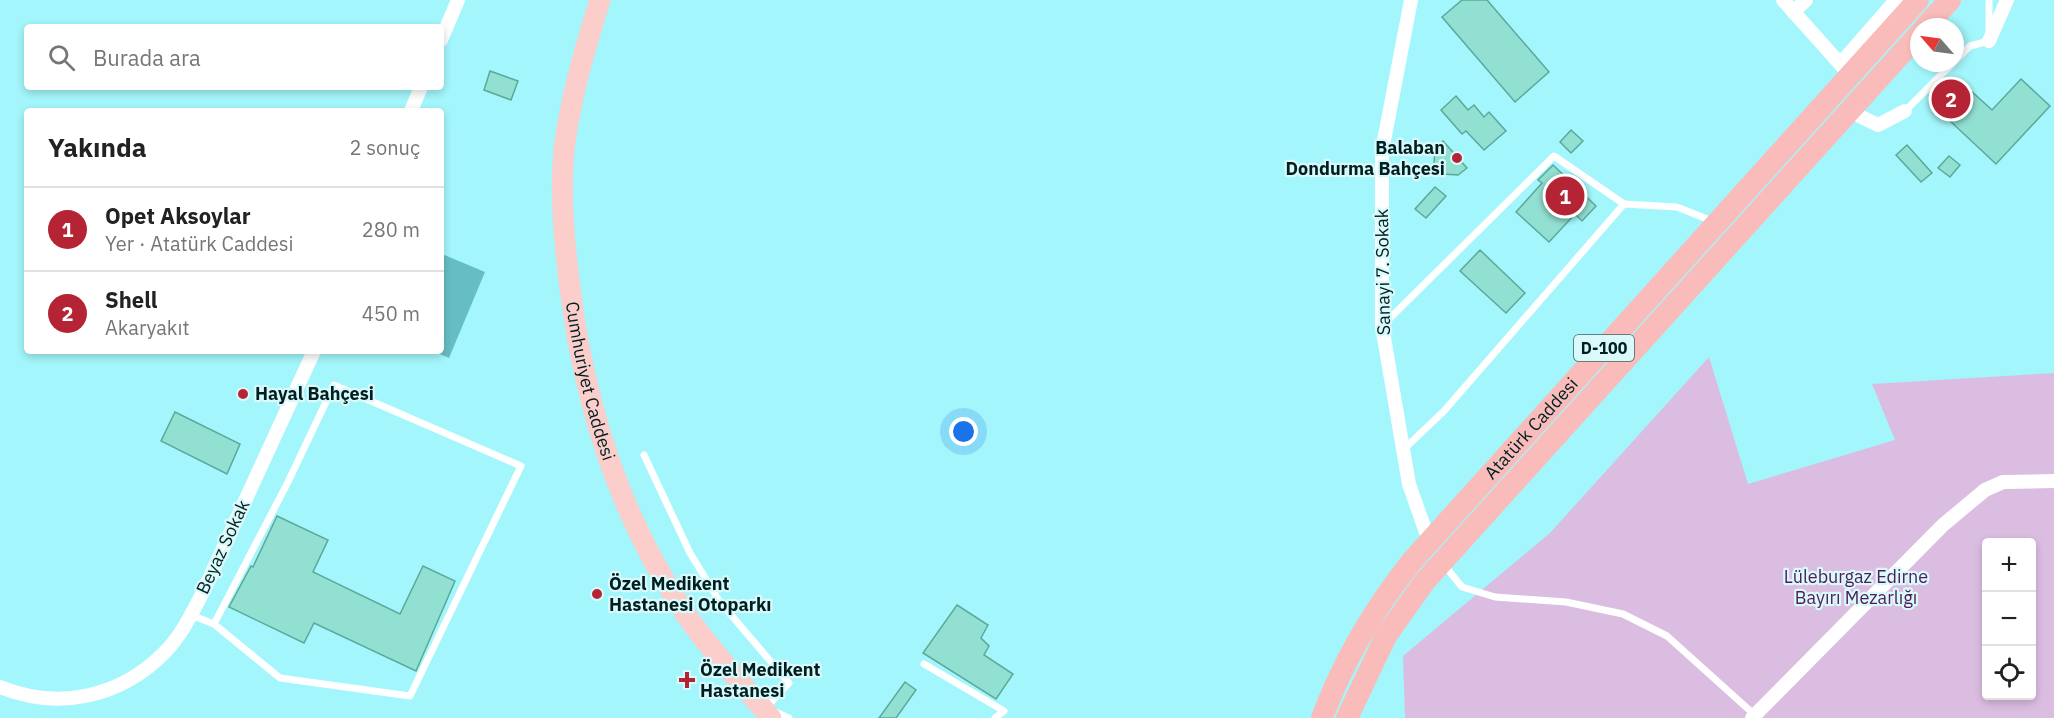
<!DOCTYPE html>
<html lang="tr">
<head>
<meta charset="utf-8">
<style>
  :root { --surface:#fff; --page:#f6f6f6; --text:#222; --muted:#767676; --line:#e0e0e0; --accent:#b52434 }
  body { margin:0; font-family:"IBM Plex Sans",sans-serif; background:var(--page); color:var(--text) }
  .controls { position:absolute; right:18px; bottom:18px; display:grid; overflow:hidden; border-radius:6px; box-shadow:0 3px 9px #0003 }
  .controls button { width:54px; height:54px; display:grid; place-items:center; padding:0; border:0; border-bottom:2px solid var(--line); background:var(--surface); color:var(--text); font:30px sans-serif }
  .compass { position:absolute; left:1910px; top:18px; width:54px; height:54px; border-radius:50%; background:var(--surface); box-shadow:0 3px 9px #0003; rotate:298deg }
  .you { position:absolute; left:964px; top:432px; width:21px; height:21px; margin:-15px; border:4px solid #fff; border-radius:50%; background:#1a73e8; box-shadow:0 0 0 9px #1a73e833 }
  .badge { display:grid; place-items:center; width:39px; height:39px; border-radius:50%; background:var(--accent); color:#fff; font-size:20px; font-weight:700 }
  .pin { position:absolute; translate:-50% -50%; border:3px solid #fff; box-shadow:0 2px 6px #0006 }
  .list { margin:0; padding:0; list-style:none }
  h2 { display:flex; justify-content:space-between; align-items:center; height:78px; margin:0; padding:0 24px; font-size:26px }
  h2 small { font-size:20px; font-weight:400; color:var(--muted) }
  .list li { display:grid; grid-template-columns:39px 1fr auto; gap:18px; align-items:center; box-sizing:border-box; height:84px; padding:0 24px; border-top:2px solid var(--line) }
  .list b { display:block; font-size:22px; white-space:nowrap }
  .list p { margin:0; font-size:20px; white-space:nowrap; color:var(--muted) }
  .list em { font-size:20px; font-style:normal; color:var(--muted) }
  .icon { flex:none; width:33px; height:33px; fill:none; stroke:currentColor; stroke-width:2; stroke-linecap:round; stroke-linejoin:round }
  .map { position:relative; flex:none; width:2054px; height:718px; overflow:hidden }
  .search { position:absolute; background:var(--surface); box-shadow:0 3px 9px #0003; left:24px; top:24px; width:420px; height:66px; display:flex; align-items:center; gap:15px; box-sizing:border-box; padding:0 21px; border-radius:6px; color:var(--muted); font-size:22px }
  .panel { position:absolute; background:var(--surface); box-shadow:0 3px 9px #0003; left:24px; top:108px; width:420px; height:246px; border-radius:6px }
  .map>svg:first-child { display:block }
</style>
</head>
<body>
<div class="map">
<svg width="2054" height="718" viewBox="0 0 2054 718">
  <rect width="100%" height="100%" fill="#a3f6fb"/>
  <!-- green -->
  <path fill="#dbbde1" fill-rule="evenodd" d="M1709,357L1748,484L1895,440L1872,384L2054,373V718H1405L1403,656L1550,533ZM1986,542H2032V696H1986Z"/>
  <!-- water -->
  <path fill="#66bec4" d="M442,254L485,272L449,358L433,351H441Z"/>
  <!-- building -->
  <g fill="#92e0d1" stroke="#5ca99c" stroke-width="1.5">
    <path d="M1462,0H1487L1549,72L1515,102L1442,17Z"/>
    <path d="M490,71L518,81L511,100L484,90Z"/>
    <path d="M1958,79L1992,110L2021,79L2050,106L1996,164L1933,105Z"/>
    <path d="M1456,96L1468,110L1474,105L1484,117L1489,112L1506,131L1484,150L1466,131L1462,134L1441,110Z"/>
    <path d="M1571,130L1583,141L1571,153L1560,142Z"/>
    <path d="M1443,141L1467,168L1458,175L1443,174L1434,163L1435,149Z"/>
    <path d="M1907,145L1932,173L1921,182L1896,155Z"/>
    <path d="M1949,156L1960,165L1950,177L1938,168Z"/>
    <path d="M1553,165L1596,206L1582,221L1575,214L1549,242L1516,212L1542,183L1538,180Z"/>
    <path d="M1435,187L1446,196L1426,218L1415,209Z"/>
    <path d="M1480,250L1525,293L1506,313L1460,271Z"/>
    <path d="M175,412L240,444L227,474L161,441Z"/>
    <path d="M277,516L328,540L313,572L400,614L423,566L455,581L416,671L314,623L304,643L229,607L251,566L253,567Z"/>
    <path d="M957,605L988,625L981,638L989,646L984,655L1013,674L996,699L923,653Z"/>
    <path d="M905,682L916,690L896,718H879Z"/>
  </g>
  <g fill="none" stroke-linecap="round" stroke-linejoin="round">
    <!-- service -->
    <g stroke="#fff" stroke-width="7">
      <path d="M1955,61L1970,46L1989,41V0"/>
      <path d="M1905,111L1953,63"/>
      <path d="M1382,326L1554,156L1624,204"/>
      <path d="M1403,450L1444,411L1624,204L1677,207L1712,221"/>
      <path d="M644,455L690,553L720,602L789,683L766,708"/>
      <path d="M1445,566L1462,587L1495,597L1566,602L1623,614L1667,636L1756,716"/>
      <path d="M191,615L214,624L288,482L334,385L521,466L410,696L280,678L214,624"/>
      <path d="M924,664L1004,711L995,718"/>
      <path d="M773,711L789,718"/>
    </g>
    <!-- minor -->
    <g stroke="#fff" stroke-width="14">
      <path d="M1411,0L1382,151V326L1409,484L1429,541"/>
      <path d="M1783,0L1850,75"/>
      <path d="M1793,12L1806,0"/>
      <path d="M441,40L458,0"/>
      <path d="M1989,41L2007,0"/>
      <path d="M1840,64L1896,0"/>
      <path d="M411,111L421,87"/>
      <path d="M1849,111L1878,125L1905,111"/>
      <path d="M0,687C59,711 121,697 165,652C182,635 193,611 204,590L314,351"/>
      <path d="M1752,718L1943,525L1985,490L2003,482L2054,481"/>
    </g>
    <!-- primary -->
    <path stroke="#fbcdcb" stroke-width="21" id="s1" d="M600,0C585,49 570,98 564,150C560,194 564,237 569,281C583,399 618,514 685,613C710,650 742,684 771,718"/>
    <!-- trunk -->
    <g stroke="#fabcba" stroke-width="22">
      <path d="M1925,27L1950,0"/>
      <path id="s2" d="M1322,718C1343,661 1374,609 1412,561L1918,0"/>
      <path d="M1347,718L1386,636L1425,581L1919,34"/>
    </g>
  </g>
  <!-- markers -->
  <g fill="#b52434" stroke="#daf9fb" stroke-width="2">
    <circle cx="1457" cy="158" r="6"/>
    <circle cx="243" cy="394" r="6"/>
    <circle cx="597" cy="594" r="6"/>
    <path d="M684 671h6v6h6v6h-6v6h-6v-6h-6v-6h6z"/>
  </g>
  <g text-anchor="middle" stroke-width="4.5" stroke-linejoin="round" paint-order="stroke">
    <!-- shield labels -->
    <rect fill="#daf9fb" stroke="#416062" stroke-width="1.5" x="1574" y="335" width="60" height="26" rx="4.5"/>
    <g font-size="16" font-weight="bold" fill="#001f21">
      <text x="1604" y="354">D-100</text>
    </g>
    <!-- poi labels -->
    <g font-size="18" font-weight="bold" fill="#001f21" stroke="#daf9fb" text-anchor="start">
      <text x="1445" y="154" text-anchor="end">Balaban<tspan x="1445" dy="21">Dondurma Bahçesi</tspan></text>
      <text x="255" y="400">Hayal Bahçesi</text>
      <text x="609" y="590">Özel Medikent<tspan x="609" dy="21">Hastanesi Otoparkı</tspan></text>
      <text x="700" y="676">Özel Medikent<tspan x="700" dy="21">Hastanesi</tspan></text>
    </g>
    <!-- street labels -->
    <g font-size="18" fill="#001f21" stroke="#daf9fb">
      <text transform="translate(1383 272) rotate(-91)" y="6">Sanayi 7. Sokak</text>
      <text dy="6" stroke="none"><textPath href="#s1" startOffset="388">Cumhuriyet Caddesi</textPath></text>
      <text dy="6" stroke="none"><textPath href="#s2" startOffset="360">Atatürk Caddesi</textPath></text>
      <text transform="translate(223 547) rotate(-65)" y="6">Beyaz Sokak</text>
    </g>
    <!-- park labels -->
    <g font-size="18" fill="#4f1c58" stroke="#daf9fb">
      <text x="1856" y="583">Lüleburgaz Edirne<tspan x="1856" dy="21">Bayırı Mezarlığı</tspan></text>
    </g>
  </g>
</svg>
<div class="controls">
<button>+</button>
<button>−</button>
<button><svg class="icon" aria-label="locate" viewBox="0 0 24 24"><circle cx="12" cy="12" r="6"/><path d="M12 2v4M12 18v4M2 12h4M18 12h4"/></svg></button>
</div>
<svg class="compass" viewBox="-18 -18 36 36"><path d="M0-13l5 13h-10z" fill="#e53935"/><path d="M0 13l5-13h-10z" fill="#767676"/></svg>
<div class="you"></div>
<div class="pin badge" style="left:1565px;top:196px">1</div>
<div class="pin badge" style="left:1951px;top:99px">2</div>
<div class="search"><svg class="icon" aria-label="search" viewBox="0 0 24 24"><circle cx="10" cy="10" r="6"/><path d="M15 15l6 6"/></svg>Burada ara</div>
<section class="panel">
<h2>Yakında<small>2 sonuç</small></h2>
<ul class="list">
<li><span class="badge">1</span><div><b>Opet Aksoylar</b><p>Yer · Atatürk Caddesi</p></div><em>280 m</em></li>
<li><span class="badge">2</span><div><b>Shell</b><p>Akaryakıt</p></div><em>450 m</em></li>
</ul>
</section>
</div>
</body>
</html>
